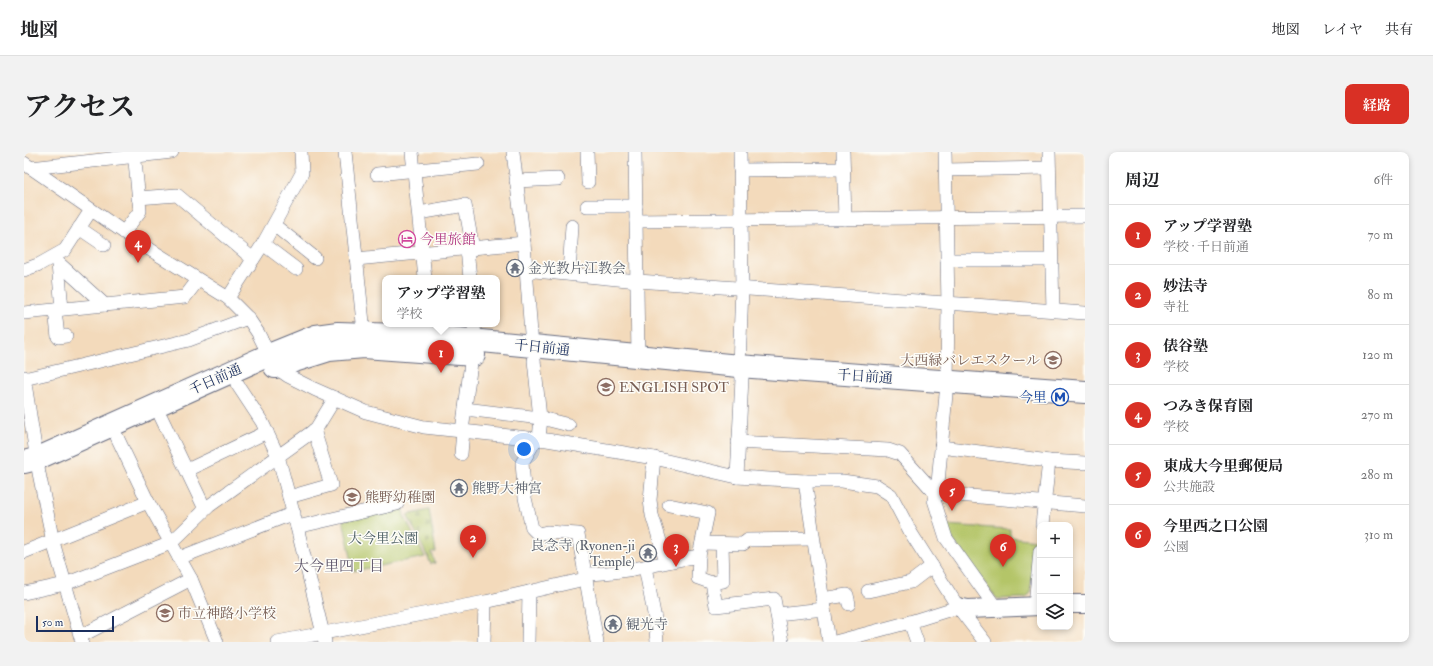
<!DOCTYPE html>
<html lang="ja">
<head>
<meta charset="utf-8">
<style>
  :root { --surface:#fff; --page:#f2f2f2; --text:#202124; --muted:#757577; --line:#e0e0e0; --accent:#d93025 }
  body { margin:0; font-family:"IM FELL Double Pica","Noto Serif JP",serif; background:var(--page); color:var(--text) }
  .controls { position:absolute; right:12px; bottom:12px; display:grid; overflow:hidden; border-radius:8px; box-shadow:0 2px 6px #0003 }
  .controls button { width:36px; height:36px; display:grid; place-items:center; padding:0; border:0; border-bottom:1px solid var(--line); background:var(--surface); color:var(--text); font:20px sans-serif }
  .scale { position:absolute; left:12px; bottom:10px; width:78px; box-sizing:border-box; padding-left:4px; border:2px solid #1b2f5e; border-top:0; font-size:11px; line-height:14px; white-space:nowrap; color:#1b2f5e; -webkit-text-stroke:3px #fdfcf7; paint-order:stroke }
  .you { position:absolute; left:500px; top:297px; width:14px; height:14px; margin:-10px; border:3px solid #fff; border-radius:50%; background:#1a73e8; box-shadow:0 0 0 6px #1a73e833 }
  .badge { display:grid; place-items:center; width:26px; height:26px; border-radius:50%; background:var(--accent); color:#fff; font-size:13px; font-weight:700 }
  .pin { position:absolute; translate:-50% -33px; filter:drop-shadow(0 1px 2px #0008) }
  .pin::after { content:''; position:absolute; top:21px; width:14px; height:12px; background:inherit; clip-path:polygon(0 0,100% 0,50% 100%) }
  .popup { position:absolute; left:358px; top:123px; width:118px; height:52px; box-sizing:border-box; display:grid; place-content:center; border-radius:8px; background:var(--surface); filter:drop-shadow(0 1px 3px #0005); font-size:13px; white-space:nowrap; color:var(--muted) }
  .popup b { font-size:15px; color:var(--text) }
  .popup::after { content:''; position:absolute; left:50%; top:100%; margin-left:-8px; border:8px solid transparent; border-top-color:var(--surface) }
  .list { margin:0; padding:0; list-style:none }
  h2 { display:flex; justify-content:space-between; align-items:center; height:52px; margin:0; padding:0 16px; font-size:17px }
  h2 small { font-size:13px; font-weight:400; color:var(--muted) }
  .list li { display:grid; grid-template-columns:26px 1fr auto; gap:12px; align-items:center; box-sizing:border-box; height:60px; padding:0 16px; border-top:1px solid var(--line) }
  .list b { display:block; font-size:15px; white-space:nowrap }
  .list p { margin:0; font-size:13px; white-space:nowrap; color:var(--muted) }
  .list em { font-size:13px; font-style:normal; color:var(--muted) }
  .icon { flex:none; width:22px; height:22px; fill:none; stroke:currentColor; stroke-width:2; stroke-linecap:round; stroke-linejoin:round }
  .map { position:relative; flex:none; width:1061px; height:490px; overflow:hidden; border-radius:8px }
  header { display:flex; align-items:center; gap:24px; box-sizing:border-box; height:56px; padding:0 20px; background:var(--surface); border-bottom:1px solid var(--line) }
  header strong { font-size:19px }
  nav { display:flex; gap:22px; margin-inline-start:auto; font-size:14px }
  .intro { display:flex; align-items:center; justify-content:space-between; box-sizing:border-box; height:96px; padding:0 24px }
  h1 { margin:0; font-size:28px }
  .button { padding:10px 18px; border-radius:8px; background:var(--accent); color:#fff; font-size:14px; font-weight:700 }
  main { display:flex; gap:24px; padding:0 24px }
  aside { flex:1; background:var(--surface); border-radius:8px; box-shadow:0 2px 6px #0003 }
  .map>svg:first-child { display:block }
</style>
</head>
<body>
<header>
<strong>地図</strong>
<nav><a>地図</a><a>レイヤ</a><a>共有</a></nav>
</header>
<div class="intro"><h1>アクセス</h1><a class="button">経路</a></div>
<main>
<div class="map">
<svg width="1061" height="490" viewBox="0 0 1061 490">
  <defs>
    <pattern id="cemetery-stones" width="16" height="16" patternUnits="userSpaceOnUse"><rect width="16" height="16" fill="#b4c568"/><path d="M2 7V4a2 2 0 0 1 4 0v3zM10 15v-3a2 2 0 0 1 4 0v3z" fill="#92a059"/></pattern>
  </defs>
  <rect width="100%" height="100%" fill="#fdfcf7"/>
  <filter id="ink" filterUnits="userSpaceOnUse"><feTurbulence type="fractalNoise" baseFrequency=".025" numOctaves="2"/><feDisplacementMap in="SourceGraphic" scale="8" xChannelSelector="R" yChannelSelector="G"/><feConvolveMatrix kernelMatrix="1 2 1 2 8 2 1 2 1" color-interpolation-filters="sRGB"/></filter>
  <filter id="wash" filterUnits="userSpaceOnUse"><feTurbulence type="fractalNoise" baseFrequency=".012" numOctaves="4" result="noise"/><feDisplacementMap in="SourceGraphic" scale="16" xChannelSelector="R" yChannelSelector="G"/><feGaussianBlur stdDeviation="0.9" result="paint"/><feColorMatrix in="noise" values="0 0 0 0 0 0 0 0 0 0 0 0 0 0 0 0 0 1.4 0 .05"/><feComposite in="paint" operator="in"/></filter>
  <g filter="url(#wash)">
    <rect width="100%" height="100%" fill="#f3dabb"/>
    <!-- cemetery -->
    <path fill="url(#cemetery-stones)" stroke="#687a63" d="M405,358L412,400L408,401L411,411L407,412L383,363Z"/>
    <!-- park -->
    <g fill="#b4c568" stroke="#687a63">
      <path d="M378,354L380,364L401,405L330,419L319,368Z"/>
      <path d="M922,373L986,377V385L1013,388L1006,442L1002,446L975,447L972,446L926,384Z"/>
    </g>
  </g>
  <g filter="url(#ink)">
    <g fill="none" stroke-linecap="round" stroke-linejoin="round">
      <!-- street casing -->
      <g stroke="#676b7f" stroke-width="14">
        <g id="street">
          <path d="M321,0L340,180"/>
          <path d="M388,0L401,126"/>
          <path d="M489,0L500,91L508,194"/>
          <path d="M563,0L564,30"/>
          <path d="M611,0L614,205"/>
          <path d="M819,0L821,67"/>
          <path d="M921,0L924,152L923,230"/>
          <path d="M1025,0L1029,158"/>
          <path d="M0,11L114,90L204,146L224,166L234,181L251,215L264,224L290,237L342,260L400,275L523,288L630,306L713,325L781,329H818L853,334L867,343L887,381L934,455L961,490"/>
          <path d="M7,16L148,0"/>
          <path d="M716,18L819,17"/>
          <path d="M922,18L1025,16"/>
          <path d="M353,22L454,12"/>
          <path d="M492,29L534,27"/>
          <path d="M114,46L153,43L229,107"/>
          <path d="M563,54H612"/>
          <path d="M395,61L441,53L449,97"/>
          <path d="M612,69L1061,64"/>
          <path d="M250,73L291,106"/>
          <path d="M55,76L80,93"/>
          <path d="M100,80L116,59L110,0"/>
          <path d="M239,92L272,117"/>
          <path d="M443,97L446,126"/>
          <path d="M29,106L81,153"/>
          <path d="M332,107L500,91"/>
          <path d="M923,108H1027"/>
          <path d="M34,112L38,157"/>
          <path d="M0,118L16,112L41,98L67,58"/>
          <path d="M501,118L614,129L1061,161"/>
          <path d="M545,122L548,74"/>
          <path d="M204,146L239,92L278,21L277,0"/>
          <path d="M31,158L34,185L42,184"/>
          <path d="M0,161L161,145L174,128"/>
          <path d="M450,172L451,189"/>
          <path d="M510,208L516,266H517L515,287"/>
          <path d="M0,225L15,321L29,390L58,490"/>
          <path d="M0,227L165,188L224,166"/>
          <path d="M213,232L238,270L254,304L273,375L301,490"/>
          <path d="M922,242L914,331L910,348L922,386L972,456"/>
          <path d="M441,257L516,266"/>
          <path d="M137,265L181,357"/>
          <path d="M517,266L545,273"/>
          <path d="M438,279L448,203"/>
          <path d="M93,285L124,350L167,427L193,490"/>
          <path d="M512,287L498,311L501,346L508,376L514,382L523,380L554,382L573,490"/>
          <path d="M714,290L864,298L876,302L911,341L1061,354"/>
          <path d="M917,295L1025,309L1061,311"/>
          <path d="M437,302L439,279"/>
          <path d="M630,306L626,348L628,363L642,409"/>
          <path d="M163,318L243,280"/>
          <path d="M713,325L718,226L715,214L718,136L716,0"/>
          <path d="M781,329L805,490"/>
          <path d="M265,345L307,333L290,278"/>
          <path d="M1018,373L1025,309"/>
          <path d="M273,375L373,352"/>
          <path d="M678,391L719,392L724,388L789,387"/>
          <path d="M0,400L124,350"/>
          <path d="M675,404L674,426L688,431L692,454L750,447L758,490"/>
          <path d="M155,406L270,361"/>
          <path d="M621,415L631,467L633,490"/>
          <path d="M561,422C600,422 637,410 675,404L684,361L645,353"/>
          <path d="M688,431L699,429L698,392"/>
          <path d="M844,439L887,430L908,414"/>
          <path d="M0,441L41,432L147,391L185,354L292,277L311,246"/>
          <path d="M798,447L823,443L825,452"/>
          <path d="M1011,454L1016,399"/>
          <path d="M753,462L800,457"/>
          <path d="M57,484L167,427"/>
          <path d="M253,490L461,450L561,427"/>
          <path d="M460,490L461,450"/>
          <path d="M504,490L505,440"/>
          <path d="M811,490L886,470"/>
          <path d="M893,490L886,470L934,455"/>
        </g>
      </g>
      <!-- secondary casing -->
      <g stroke="#676b7f" stroke-width="20">
        <g id="secondary">
          <path d="M1046,452H1061"/>
          <path d="M934,455L944,457L1016,454"/>
        </g>
      </g>
      <!-- highway casing -->
      <g stroke="#676b7f" stroke-width="24">
        <g id="highway">
          <path d="M251,215L305,198L340,195L450,203"/>
          <path d="M0,310L12,307L245,203L292,184L314,181L406,184L715,214L1061,240"/>
        </g>
      </g>
      <!-- street -->
      <use href="#street" stroke="#fff" stroke-width="13"/>
      <!-- secondary -->
      <use href="#secondary" stroke="#fff" stroke-width="18"/>
      <!-- highway -->
      <use href="#highway" stroke="#fff" stroke-width="22"/>
    </g>
  </g>
  <!-- icons -->
  <defs>
    <g id="hotel-ring" transform="scale(0.9)"><circle r="9.5" fill="#fdfcf7" stroke="#d1479c" stroke-width="1.5"/><path d="M-6-4.5h1.5V1H6V5H4.5V3h-9V5H-6ZM-4 0a1.8 1.8 0 1 1 3.6 0ZM.5 0V-2.5h3Q6-2.5 6 0Z" fill="#d1479c"/></g>
    <g id="temple-ring" transform="scale(0.9)"><circle r="9.5" fill="#fdfcf7" stroke="#6b7280" stroke-width="1.5"/><path d="M0-6L5-2H3V0L6.5 2.5H4V6H1.5V3h-3V6H-4V2.5H-6.5L-3 0V-2H-5Z" fill="#6b7280"/></g>
    <g id="school-ring" transform="scale(0.9)"><circle r="9.5" fill="#fdfcf7" stroke="#8d6e63" stroke-width="1.5"/><path d="M0-5L7-2L0 1L-7-2ZM-4 1L0 2.5L4 1V4Q0 6-4 4Z" fill="#8d6e63"/></g>
    <g id="metro-ring" transform="scale(0.9)"><circle r="9.5" fill="#fdfcf7" stroke="#1a4fb4" stroke-width="1.5"/><path d="M-5.5 5V-5H-3L0 0L3-5H5.5V5H3V-.5L0 4L-3-.5V5Z" fill="#1a4fb4"/></g>
  </defs>
  <g fill-rule="evenodd">
    <use href="#hotel-ring" x="383" y="87"/>
    <use href="#temple-ring" x="491" y="116"/>
    <use href="#school-ring" x="1029" y="208"/>
    <use href="#school-ring" x="582" y="235"/>
    <use href="#metro-ring" x="1036" y="245"/>
    <use href="#temple-ring" x="435" y="336"/>
    <use href="#school-ring" x="328" y="345"/>
    <use href="#temple-ring" x="624" y="401"/>
    <use href="#school-ring" x="141" y="461"/>
    <use href="#temple-ring" x="589" y="472"/>
  </g>
  <g text-anchor="middle" stroke-width="3" stroke-linejoin="round" paint-order="stroke">
    <!-- hotel labels -->
    <g font-size="14" fill="#b23c85" stroke="#fdfcf7" text-anchor="start">
      <text x="396" y="92">今里旅館</text>
    </g>
    <!-- worship labels -->
    <g font-size="14" fill="#5b616d" stroke="#fdfcf7" text-anchor="start">
      <text x="504" y="121">金光教片江教会</text>
      <text x="448" y="341">熊野大神宮</text>
      <text x="611" y="398" text-anchor="end">良念寺 (Ryonen-ji<tspan x="611" dy="16">Temple)</tspan></text>
      <text x="602" y="477">観光寺</text>
    </g>
    <!-- street labels -->
    <g font-size="14" fill="#1b2f5e" stroke="#fdfcf7">
      <text transform="translate(518 195) rotate(6)" y="5">千日前通</text>
      <text transform="translate(841 224) rotate(4)" y="5">千日前通</text>
      <text transform="translate(191 227) rotate(-24)" y="5">千日前通</text>
    </g>
    <!-- education labels -->
    <g font-size="14" fill="#785e54" stroke="#fdfcf7" text-anchor="start">
      <text x="1016" y="213" text-anchor="end">大西緑バレエスクール</text>
      <text x="595" y="240">ENGLISH SPOT</text>
      <text x="341" y="350">熊野幼稚園</text>
      <text x="154" y="466">市立神路小学校</text>
    </g>
    <!-- transit labels -->
    <g font-size="14" fill="#164399" stroke="#fdfcf7" text-anchor="end">
      <text x="1023" y="250">今里</text>
    </g>
    <!-- park labels -->
    <g font-size="14" fill="#495c61" stroke="#fdfcf7">
      <text x="359" y="391">大今里公園</text>
    </g>
    <!-- neighbourhood labels -->
    <g font-size="15" fill="#5f566b" stroke="#fdfcf7">
      <text x="315" y="419">大今里四丁目</text>
    </g>
  </g>
</svg>
<div class="controls">
<button>+</button>
<button>−</button>
<button><svg class="icon" aria-label="layers" viewBox="0 0 24 24"><path d="M12 4l9 5-9 5-9-5zM3 14l9 5 9-5"/></svg></button>
</div>
<div class="scale">50 m</div>
<div class="you"></div>
<div class="pin badge" style="left:417px;top:221px">1</div>
<div class="popup"><b>アップ学習塾</b>学校</div>
<div class="pin badge" style="left:449px;top:406px">2</div>
<div class="pin badge" style="left:652px;top:415px">3</div>
<div class="pin badge" style="left:114px;top:111px">4</div>
<div class="pin badge" style="left:928px;top:359px">5</div>
<div class="pin badge" style="left:979px;top:415px">6</div>
</div>
<aside>
<h2>周辺<small>6件</small></h2>
<ul class="list">
<li><span class="badge">1</span><div><b>アップ学習塾</b><p>学校 · 千日前通</p></div><em>70 m</em></li>
<li><span class="badge">2</span><div><b>妙法寺</b><p>寺社</p></div><em>80 m</em></li>
<li><span class="badge">3</span><div><b>俵谷塾</b><p>学校</p></div><em>120 m</em></li>
<li><span class="badge">4</span><div><b>つみき保育園</b><p>学校</p></div><em>270 m</em></li>
<li><span class="badge">5</span><div><b>東成大今里郵便局</b><p>公共施設</p></div><em>280 m</em></li>
<li><span class="badge">6</span><div><b>今里西之口公園</b><p>公園</p></div><em>310 m</em></li>
</ul>
</aside>
</main>
</body>
</html>
